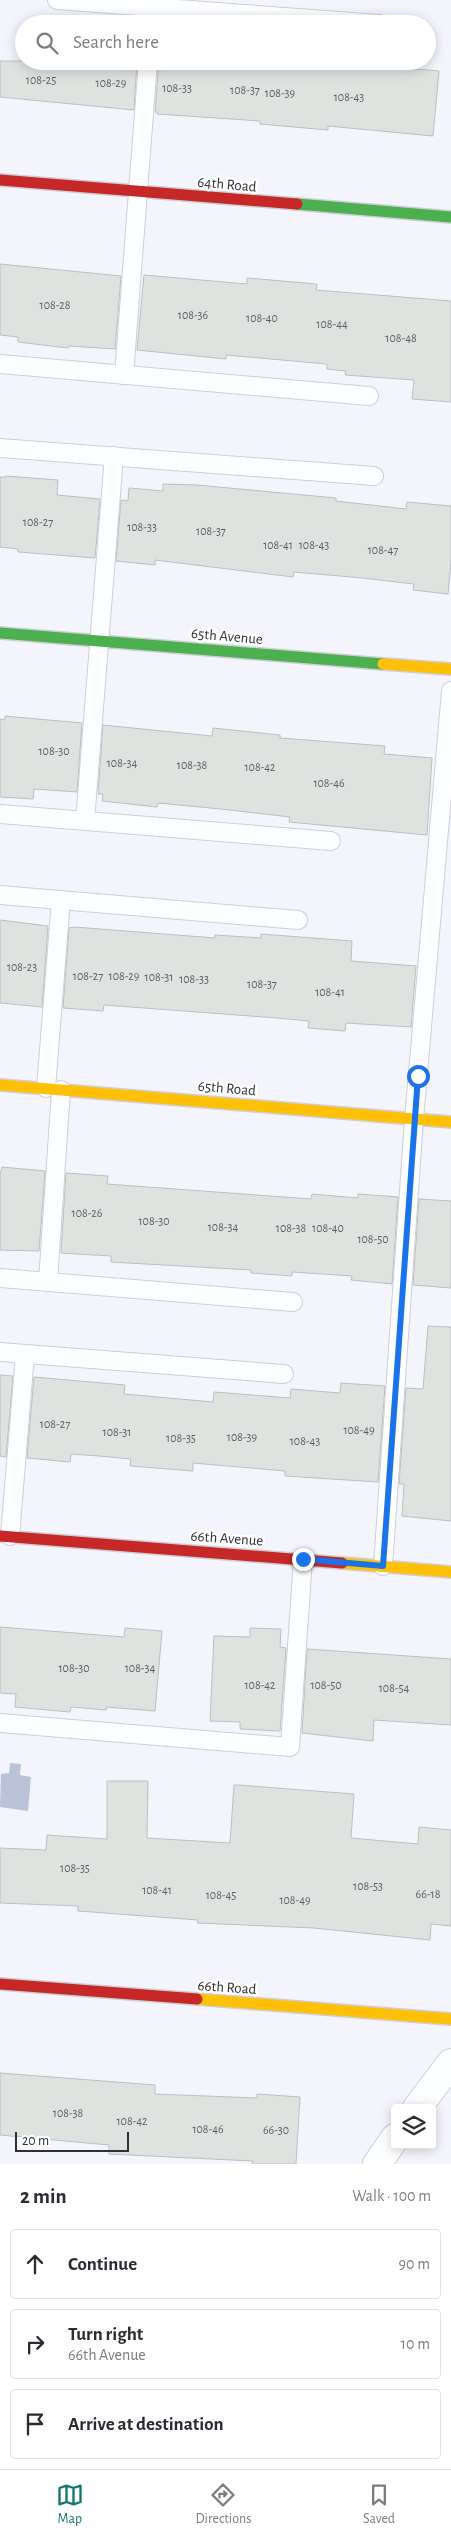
<!DOCTYPE html>
<html lang="en">
<head>
<meta charset="utf-8">
<style>
  :root { --surface:#fff; --page:#f2f2f3; --text:#2b2b33; --muted:#7c7c81; --line:#e1e1e2; --accent:#0f766e }
  body { margin:0; font-family:"Alegreya Sans",sans-serif; background:var(--page); color:var(--text) }
  .controls { position:absolute; right:15px; bottom:15px; display:grid; overflow:hidden; border-radius:5px; box-shadow:0 2px 12px #0003 }
  .controls button { width:45px; height:45px; display:grid; place-items:center; padding:0; border:0; border-bottom:1px solid var(--line); background:var(--surface); color:var(--text); font:25px sans-serif }
  .scale { position:absolute; left:15px; bottom:12px; width:114px; box-sizing:border-box; padding-left:5px; border:2px solid #2e3034; border-top:0; font-size:14px; line-height:18px; white-space:nowrap; color:#2e3034; -webkit-text-stroke:4px #fff; paint-order:stroke }
  .stop { position:absolute; width:15px; height:15px; margin:-11px; border:4px solid #1a73e8; border-radius:50%; background:#fff }
  .stop.end { background:#1a73e8; border-color:#fff; box-shadow:0 1px 5px #0008 }
  .list { margin:0; padding:0; list-style:none }
  h2 { display:flex; justify-content:space-between; align-items:center; height:65px; margin:0; padding:0 20px; font-size:21px }
  h2 small { font-size:16px; font-weight:400; color:var(--muted) }
  .list li { display:grid; grid-template-columns:32px 1fr auto; gap:15px; align-items:center; box-sizing:border-box; height:70px; margin:0 10px 10px; padding:0 10px; border:1px solid var(--line); border-radius:5px }
  .list b { display:block; font-size:19px; white-space:nowrap }
  .list p { margin:0; font-size:16px; white-space:nowrap; color:var(--muted) }
  .list em { font-size:16px; font-style:normal; color:var(--muted) }
  .icon { flex:none; width:28px; height:28px; fill:none; stroke:currentColor; stroke-width:2; stroke-linecap:round; stroke-linejoin:round }
  .map { position:relative; flex:none; width:451px; height:2164px; overflow:hidden }
  .search { position:absolute; background:var(--surface); box-shadow:0 2px 12px #0003; left:15px; right:15px; top:15px; height:55px; display:flex; align-items:center; gap:12px; box-sizing:border-box; padding:0 18px; border-radius:28px; color:var(--muted); font-size:19px }
  .sheet { height:305px; background:var(--surface) }
  nav { display:flex; justify-content:space-around; align-items:center; box-sizing:border-box; height:70px; border-top:1px solid var(--line); background:var(--surface); font-size:14px; color:var(--muted) }
  nav a { display:grid; justify-items:center; gap:2px }
  nav .on { color:var(--accent) }
  .map>svg:first-child { display:block }
</style>
</head>
<body>
<div class="map">
<svg width="451" height="2164" viewBox="0 0 451 2164">
  <rect width="100%" height="100%" fill="#f4f5fc"/>
  <!-- water -->
  <path fill="#bbc3da" d="M10,1763L21,1764L20,1775L31,1777L28,1811L0,1807L1,1774L9,1773Z"/>
  <!-- building -->
  <g fill="#dfe3e0" stroke="#bcbec0">
    <path d="M0,61H137L134,110L0,97Z"/>
    <path d="M159,61H267L333,67L334,62L439,71L433,136L328,126V130L260,124V121L157,114V112H155Z"/>
    <path d="M0,264L121,276L115,349L69,346L68,348L18,342V337L0,335Z"/>
    <path d="M144,275L247,284V278L317,284L316,290L451,301V402L412,399L414,380L345,375L346,371L327,369V364L226,355V359L137,350Z"/>
    <path d="M6,476L58,480L57,495L100,499L95,558L18,552V549L0,547V477H6Z"/>
    <path d="M163,484L197,485L336,498V501L406,509L407,502L451,506V560L448,594L413,590L414,584L362,578L294,572L293,577L155,560V565L116,561L121,500L128,501L129,488L163,491Z"/>
    <path d="M5,716L82,723L77,792L34,789L33,799L0,797V719L5,720Z"/>
    <path d="M103,725L212,736L213,728L280,735V738L385,746L384,754L432,758L427,835L289,822L290,817L221,809L158,803L157,807L102,801L103,794H98Z"/>
    <path d="M0,920L48,926L42,1007L0,1003Z"/>
    <path d="M74,927L215,938V935L261,938V934L352,941L351,961L416,966L411,1027L346,1023L345,1031L308,1028L309,1021L277,1018L104,1005L103,1011L63,1008L69,928Z"/>
    <path d="M2,1167L45,1171L39,1251L0,1250V1175Z"/>
    <path d="M66,1173L108,1176L107,1184L311,1199L312,1194L358,1198V1194L398,1197L392,1284L351,1280L352,1276L292,1272V1276L251,1273V1270L111,1262V1256L61,1253Z"/>
    <path d="M419,1199L451,1201V1288L413,1285Z"/>
    <path d="M428,1326L451,1327V1521L402,1516L404,1484H399L406,1388L423,1389Z"/>
    <path d="M0,1375L13,1376L6,1457L0,1456Z"/>
    <path d="M34,1377L125,1385L124,1394L213,1402L214,1392L290,1398L291,1389L340,1393L341,1383L385,1386L378,1482L285,1476V1471L193,1463V1471L130,1466L131,1459L99,1456L71,1454L70,1462L27,1458Z"/>
    <path d="M0,1627L124,1637L125,1628L162,1631L155,1711L107,1707L106,1710L71,1707L70,1712L15,1707L16,1694L0,1693Z"/>
    <path d="M250,1628L281,1629L280,1647L286,1648L280,1731L240,1729V1722L210,1721L214,1636L250,1637Z"/>
    <path d="M307,1649L451,1659V1725L374,1720L373,1741L302,1733Z"/>
    <path d="M107,1781H148L147,1838L230,1843L234,1785H238L354,1794L351,1838L418,1844L419,1827L451,1830V1926L431,1924L430,1940L314,1928L197,1923L198,1920L78,1911V1906L0,1903V1848L46,1850L47,1835L107,1839Z"/>
    <path d="M0,2073L155,2085V2094L257,2098V2094L300,2097L296,2164H252L253,2161L109,2154V2145L0,2135Z"/>
  </g>
  <g fill="none" stroke-linecap="round" stroke-linejoin="round">
    <!-- lane casing -->
    <g stroke="#cecfd4" stroke-width="20">
      <g id="lane">
        <path d="M57,0L379,24"/>
        <path d="M150,24L152,7"/>
        <path d="M0,364L369,396"/>
        <path d="M124,375L148,61"/>
        <path d="M0,448L374,476"/>
        <path d="M0,814L331,841"/>
        <path d="M85,821L114,456"/>
        <path d="M0,895L298,920"/>
        <path d="M46,1088L61,900"/>
        <path d="M0,1278L293,1302"/>
        <path d="M48,1282L61,1090"/>
        <path d="M0,1352L284,1374"/>
        <path d="M10,1536L25,1354"/>
        <path d="M383,1566L414,1119L451,691"/>
        <path d="M0,1723L290,1747L303,1559"/>
      </g>
    </g>
    <!-- street casing -->
    <g stroke="#cecfd4" stroke-width="30">
      <g id="street">
        <path d="M417,2108L451,2063"/>
        <path d="M377,2164L395,2138"/>
      </g>
    </g>
    <!-- fast casing -->
    <g stroke="#cecfd4" stroke-width="14">
      <g id="fast">
        <path d="M297,204L451,217"/>
        <path d="M0,633L383,664"/>
      </g>
    </g>
    <!-- slow casing -->
    <g stroke="#cecfd4" stroke-width="14">
      <g id="slow">
        <path d="M383,664L451,669"/>
        <path d="M0,1085L451,1122"/>
        <path d="M342,1563L451,1572"/>
        <path d="M197,1999L451,2019"/>
      </g>
    </g>
    <!-- jam casing -->
    <g stroke="#cecfd4" stroke-width="14">
      <g id="jam">
        <path d="M0,180L297,204"/>
        <path d="M0,1536L342,1563"/>
        <path d="M0,1984L197,1999"/>
      </g>
    </g>
    <!-- lane -->
    <use href="#lane" stroke="#fdfeff" stroke-width="18"/>
    <!-- street -->
    <use href="#street" stroke="#fdfeff" stroke-width="28"/>
    <!-- fast -->
    <use href="#fast" stroke="#4caf50" stroke-width="11"/>
    <!-- slow -->
    <use href="#slow" stroke="#ffc107" stroke-width="11"/>
    <!-- jam -->
    <use href="#jam" stroke="#c62828" stroke-width="11"/>
  </g>
  <g fill="none" stroke-linecap="round" stroke-linejoin="round">
    <!-- route -->
    <path stroke="#1a73e8" stroke-width="6" d="M303,1559L383,1566L418,1076"/>
  </g>
  <g text-anchor="middle" stroke-width="5" stroke-linejoin="round" paint-order="stroke">
    <!-- number labels -->
    <g font-size="12" fill="#5a5d5f">
      <text x="41" y="84">108-25</text>
      <text x="111" y="87">108-29</text>
      <text x="177" y="92">108-33</text>
      <text x="245" y="94">108-37</text>
      <text x="280" y="97">108-39</text>
      <text x="349" y="101">108-43</text>
      <text x="55" y="309">108-28</text>
      <text x="193" y="319">108-36</text>
      <text x="262" y="322">108-40</text>
      <text x="332" y="328">108-44</text>
      <text x="401" y="342">108-48</text>
      <text x="38" y="526">108-27</text>
      <text x="142" y="531">108-33</text>
      <text x="211" y="535">108-37</text>
      <text x="278" y="549">108-41</text>
      <text x="314" y="549">108-43</text>
      <text x="383" y="554">108-47</text>
      <text x="54" y="755">108-30</text>
      <text x="122" y="767">108-34</text>
      <text x="192" y="769">108-38</text>
      <text x="260" y="771">108-42</text>
      <text x="329" y="787">108-46</text>
      <text x="22" y="971">108-23</text>
      <text x="88" y="980">108-27</text>
      <text x="124" y="980">108-29</text>
      <text x="159" y="981">108-31</text>
      <text x="194" y="983">108-33</text>
      <text x="262" y="988">108-37</text>
      <text x="330" y="996">108-41</text>
      <text x="87" y="1217">108-26</text>
      <text x="154" y="1225">108-30</text>
      <text x="223" y="1231">108-34</text>
      <text x="291" y="1232">108-38</text>
      <text x="328" y="1232">108-40</text>
      <text x="373" y="1243">108-50</text>
      <text x="55" y="1428">108-27</text>
      <text x="359" y="1434">108-49</text>
      <text x="117" y="1436">108-31</text>
      <text x="242" y="1441">108-39</text>
      <text x="181" y="1442">108-35</text>
      <text x="305" y="1445">108-43</text>
      <text x="74" y="1672">108-30</text>
      <text x="140" y="1672">108-34</text>
      <text x="260" y="1689">108-42</text>
      <text x="326" y="1689">108-50</text>
      <text x="394" y="1692">108-54</text>
      <text x="75" y="1872">108-35</text>
      <text x="368" y="1890">108-53</text>
      <text x="157" y="1894">108-41</text>
      <text x="428" y="1898">66-18</text>
      <text x="221" y="1899">108-45</text>
      <text x="295" y="1904">108-49</text>
      <text x="68" y="2117">108-38</text>
      <text x="132" y="2125">108-42</text>
      <text x="208" y="2133">108-46</text>
      <text x="276" y="2134">66-30</text>
    </g>
    <!-- street labels -->
    <g font-size="15" fill="#2e3034" stroke="#fff">
      <text transform="translate(227 184) rotate(5)" y="5">64th Road</text>
      <text transform="translate(227 636) rotate(5)" y="5">65th Avenue</text>
      <text transform="translate(227 1088) rotate(5)" y="5">65th Road</text>
      <text transform="translate(227 1538) rotate(4)" y="5">66th Avenue</text>
      <text transform="translate(227 1987) rotate(4)" y="5">66th Road</text>
    </g>
  </g>
</svg>
<div class="controls">
<button><svg class="icon" aria-label="layers" viewBox="0 0 24 24"><path d="M12 4l9 5-9 5-9-5zM3 14l9 5 9-5"/></svg></button>
</div>
<div class="scale">20 m</div>
<div class="stop" style="left:418px;top:1076px"></div>
<div class="stop end" style="left:303px;top:1559px"></div>
<div class="search"><svg class="icon" aria-label="search" viewBox="0 0 24 24"><circle cx="10" cy="10" r="6"/><path d="M15 15l6 6"/></svg>Search here</div>
</div>
<section class="sheet">
<h2>2 min<small>Walk · 100 m</small></h2>
<ul class="list">
<li><svg class="icon" aria-label="ahead" viewBox="0 0 24 24"><path d="M12 20V5M6 11l6-6 6 6"/></svg><div><b>Continue</b></div><em>90 m</em></li>
<li><svg class="icon" aria-label="right" viewBox="0 0 24 24"><path d="M7 20v-9h11M14 6l5 5-5 5"/></svg><div><b>Turn right</b><p>66th Avenue</p></div><em>10 m</em></li>
<li><svg class="icon" aria-label="arrive" viewBox="0 0 24 24"><path d="M6 21V4h12l-3 4 3 4H6"/></svg><div><b>Arrive at destination</b></div></li>
</ul>
</section>
<nav>
<a class="on"><svg class="icon" aria-label="map" viewBox="0 0 24 24"><path d="M3 6l6-2 6 2 6-2v14l-6 2-6-2-6 2zM9 4v14M15 6v14"/></svg>Map</a>
<a><svg class="icon" aria-label="directions" viewBox="0 0 24 24"><path d="M12 3l9 9-9 9-9-9zM9 14v-3h6M13 9l2 2-2 2"/></svg>Directions</a>
<a><svg class="icon" aria-label="saved" viewBox="0 0 24 24"><path d="M7 4h10v16l-5-4-5 4z"/></svg>Saved</a>
</nav>
</body>
</html>
